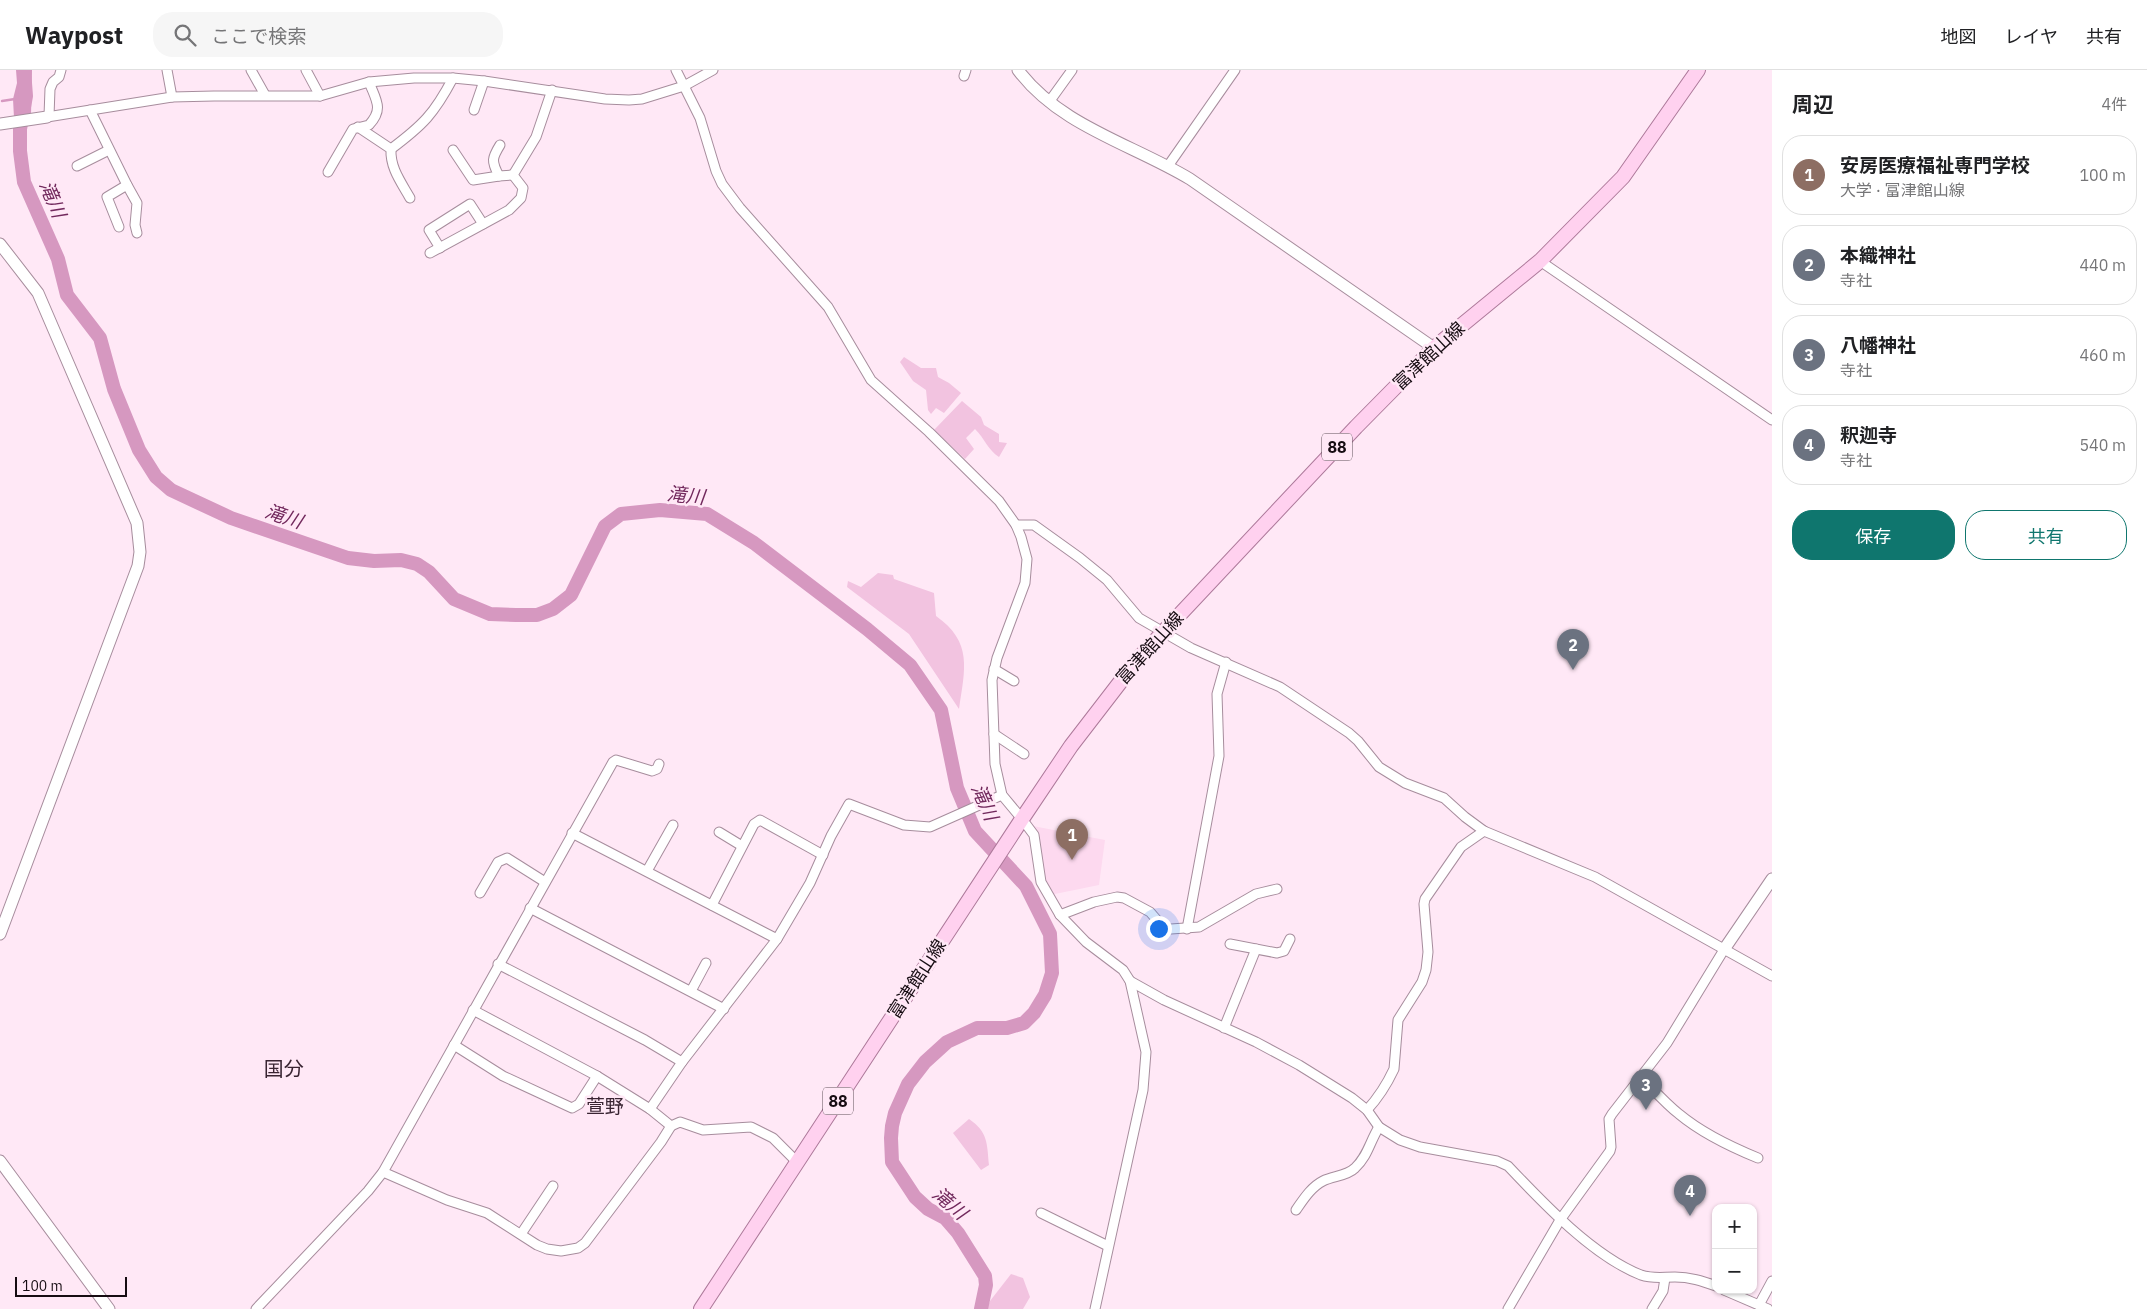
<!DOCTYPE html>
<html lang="ja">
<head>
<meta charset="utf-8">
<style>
  :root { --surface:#fff; --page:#f6f6f6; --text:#202124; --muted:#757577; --line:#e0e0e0; --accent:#0f766e }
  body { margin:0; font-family:"IBM Plex Sans","Noto Sans JP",sans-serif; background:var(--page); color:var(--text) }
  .controls { position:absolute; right:15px; bottom:15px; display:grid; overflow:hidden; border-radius:10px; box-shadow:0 1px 4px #0004 }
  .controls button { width:45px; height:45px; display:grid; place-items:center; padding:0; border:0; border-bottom:1px solid var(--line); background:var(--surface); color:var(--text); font:25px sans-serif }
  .scale { position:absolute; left:15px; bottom:12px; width:112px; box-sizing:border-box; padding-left:5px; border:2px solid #160c12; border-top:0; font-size:14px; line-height:18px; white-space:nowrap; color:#160c12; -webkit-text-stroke:4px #ffe8f6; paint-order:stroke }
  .you { position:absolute; left:1158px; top:858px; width:18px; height:18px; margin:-12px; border:4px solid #fff; border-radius:50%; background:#1a73e8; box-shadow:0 0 0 8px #1a73e833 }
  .badge { display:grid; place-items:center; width:32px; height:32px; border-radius:50%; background:var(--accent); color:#fff; font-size:16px; font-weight:700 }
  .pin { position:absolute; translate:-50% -41px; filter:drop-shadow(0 1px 2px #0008) }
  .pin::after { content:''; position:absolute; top:26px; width:18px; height:15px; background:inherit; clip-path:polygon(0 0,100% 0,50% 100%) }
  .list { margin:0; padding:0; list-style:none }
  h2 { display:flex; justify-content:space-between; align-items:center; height:65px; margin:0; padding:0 20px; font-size:21px }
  h2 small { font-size:16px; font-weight:400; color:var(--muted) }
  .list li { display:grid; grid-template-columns:32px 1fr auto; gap:15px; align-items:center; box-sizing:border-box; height:80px; margin:0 10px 10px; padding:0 10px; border:1px solid var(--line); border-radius:20px }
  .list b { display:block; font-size:19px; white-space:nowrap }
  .list p { margin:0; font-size:16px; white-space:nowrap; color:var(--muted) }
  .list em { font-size:16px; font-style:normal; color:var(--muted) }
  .actions { display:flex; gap:10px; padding:15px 20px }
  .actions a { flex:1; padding:11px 0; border:1px solid var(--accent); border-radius:20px; text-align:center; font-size:18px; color:var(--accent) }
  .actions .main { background:var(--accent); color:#fff }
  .icon { flex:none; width:28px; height:28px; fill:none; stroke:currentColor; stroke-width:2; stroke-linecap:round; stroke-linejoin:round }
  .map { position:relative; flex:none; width:1772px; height:1239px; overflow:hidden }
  header { display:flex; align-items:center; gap:30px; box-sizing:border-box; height:70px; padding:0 25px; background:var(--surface); border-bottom:1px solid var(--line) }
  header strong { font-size:24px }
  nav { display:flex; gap:28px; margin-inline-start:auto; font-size:18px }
  .search { width:350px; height:45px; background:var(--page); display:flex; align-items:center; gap:12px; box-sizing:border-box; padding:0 18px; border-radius:20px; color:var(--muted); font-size:19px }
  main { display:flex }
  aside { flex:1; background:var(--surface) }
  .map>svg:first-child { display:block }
</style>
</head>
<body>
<header>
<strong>Waypost</strong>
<div class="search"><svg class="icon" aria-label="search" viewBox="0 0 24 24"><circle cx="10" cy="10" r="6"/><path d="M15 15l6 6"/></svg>ここで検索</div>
<nav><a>地図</a><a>レイヤ</a><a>共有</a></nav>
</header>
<main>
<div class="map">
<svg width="1772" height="1239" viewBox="0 0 1772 1239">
  <rect width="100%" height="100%" fill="#ffe8f6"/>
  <!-- built -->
  <path fill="#fdd9ef" d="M1033,756L1105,770L1099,815L1050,825L1043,803Z"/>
  <!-- green -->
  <g fill="#f2c3e0">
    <path d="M904,287L921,298H936L938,307L949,313L961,323L944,343L936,338L931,344L928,340L926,320L913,311L900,292Z"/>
    <path d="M962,331L981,347L984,355L999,364V372L1007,373L999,387C988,380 985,369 975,359L966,368L974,379L965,389L934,360Z"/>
    <path d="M878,503L893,505L894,509L934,523L936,546C973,572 965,599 959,639L909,564L847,517L848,511L861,517Z"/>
    <path d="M969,1049C988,1062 987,1073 989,1095L981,1100L953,1063Z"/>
    <path d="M1011,1204L1023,1208L1030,1227L1023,1239H987L990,1231Z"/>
  </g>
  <!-- water -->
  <path fill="#d698c0" d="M16,0H32L31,45L14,48L13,29L17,13Z"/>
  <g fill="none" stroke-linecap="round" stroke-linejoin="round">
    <!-- stream -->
    <path stroke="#d698c0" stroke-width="2.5" d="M2,31L15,29"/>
    <!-- river -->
    <path stroke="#d698c0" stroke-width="14" d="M24,0L26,26L20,59V81L24,112L58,189L67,225L100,268L114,319L139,380L156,407L171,420L231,448L348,488L374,491L401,490L417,494L429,502L454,529L490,544L516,545H537L553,539L571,525L605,456L621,444L660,440L707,444L754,473L867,559L910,595L941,640L957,718L975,761L1026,816L1050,864L1052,903L1045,925L1034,943L1024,953L1007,958H977L947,972L925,992L908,1014L895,1043L892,1056L891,1068L892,1092L915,1127L928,1139L945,1148L958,1163L985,1206L986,1215L981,1239"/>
    <!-- minor casing -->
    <g stroke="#a78d9d" stroke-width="11">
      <g id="minor">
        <path d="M167,0L172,27"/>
        <path d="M251,0L265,25"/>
        <path d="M306,0L320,26"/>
        <path d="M676,0L700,48L716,101L722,114L740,138L828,237L871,310L929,362L999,431L1016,455L1021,467L1027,489L1025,513L997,588L992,610L995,694L1002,725L1022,749L1034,765L1041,812L1060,845L1086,872L1123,900L1130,911L1146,982L1143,1020L1095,1239"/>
        <path d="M964,6L966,0"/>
        <path d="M1049,32L1072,0"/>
        <path d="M90,40L127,115L137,133L135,155L137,163"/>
        <path d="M474,40L484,11"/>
        <path d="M49,46L50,19L53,12L59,7L61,0"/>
        <path d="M47,47L172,27L214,26H320L369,12L414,8H453L484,11L605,29L629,30L642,29L684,16L713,0"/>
        <path d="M358,57L391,79C390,98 401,112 410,128"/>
        <path d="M391,79C423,55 434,44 453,8"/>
        <path d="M453,80L473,110L499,106L513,105"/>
        <path d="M77,96L109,80"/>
        <path d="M1168,96L1235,0"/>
        <path d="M328,102L353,59L369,55C384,39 376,30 369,12"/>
        <path d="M499,106C491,91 492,88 500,75"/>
        <path d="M119,157L107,127L127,115"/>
        <path d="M440,178L429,160L470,134L483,154"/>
        <path d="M430,183L509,140L521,128L523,118L513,105L536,67L552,20"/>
        <path d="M1540,191L1772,350"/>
        <path d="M1016,455H1034L1080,488L1107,510L1139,548L1191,578L1280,617L1349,663L1358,671L1379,697L1405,713L1444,728L1465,747L1484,761L1595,807L1772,906"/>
        <path d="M994,599L1014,611"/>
        <path d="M994,664L1024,684"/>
        <path d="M719,762L742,776"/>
        <path d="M572,763L777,869"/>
        <path d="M647,801L673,755"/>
        <path d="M480,823L498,792L507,788L545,812"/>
        <path d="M712,835L754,754L760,750L823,785"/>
        <path d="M530,838L724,939"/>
        <path d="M1060,845L1094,832L1117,827L1124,828L1150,842L1163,857L1171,859L1199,857L1256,824L1277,819"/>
        <path d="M1187,859L1219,686L1217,624L1226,592"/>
        <path d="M1230,874L1277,883L1284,881L1290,869"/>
        <path d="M498,894L645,970L682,992"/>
        <path d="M1130,911L1164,930L1256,972L1299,995L1352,1028L1367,1040L1379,1057L1400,1070L1420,1077L1497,1091L1508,1096C1543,1133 1593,1186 1641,1205C1653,1209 1662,1207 1675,1207C1690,1207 1702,1211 1716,1216"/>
        <path d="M691,921L706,893"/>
        <path d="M1224,958L1256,879"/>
        <path d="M454,975L503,1006L572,1038L579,1034L597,1006"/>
        <path d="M1640,1006C1653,1019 1665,1033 1679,1044C1703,1064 1731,1077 1758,1088"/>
        <path d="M650,1039L682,992L777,869L810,813L831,766L849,734L904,755L930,757L1002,725"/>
        <path d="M1367,1040C1378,1028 1387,1014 1394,999L1398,950L1422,912L1426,900L1428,882L1424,834L1425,829L1461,777L1484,761"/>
        <path d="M671,1056L680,1052L703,1060L751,1057L773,1068L797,1092"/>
        <path d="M383,1102L447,1130L487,1143L537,1175L547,1179L561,1181L578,1178L585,1173L661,1072L671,1056L650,1039L597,1006L473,940"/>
        <path d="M1296,1140C1303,1130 1311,1117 1323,1111C1333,1106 1347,1106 1355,1098C1368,1086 1370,1071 1379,1057"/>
        <path d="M1041,1143L1108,1176"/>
        <path d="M521,1164L553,1116"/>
        <path d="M1724,1220L1768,1239"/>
        <path d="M1759,1235L1772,1211"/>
        <path d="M256,1239L368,1121L383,1102L613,692L616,690L652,701L657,699L659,694"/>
        <path d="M1508,1239L1560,1150L1610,1081L1611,1077L1609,1049L1612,1044L1667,973L1725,878"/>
        <path d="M1652,1239L1663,1221L1665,1208"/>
      </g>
    </g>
    <!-- tertiary casing -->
    <g stroke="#a78d9d" stroke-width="13">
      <g id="tertiary">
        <path d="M1018,0C1060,56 1132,74 1190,109L1434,278"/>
        <path d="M0,54L47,47"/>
        <path d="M0,174L38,223L137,453L140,482L138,496L0,864"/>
        <path d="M1725,878L1772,809"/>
        <path d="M0,1091L109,1239"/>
      </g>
    </g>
    <!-- primary casing -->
    <g stroke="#ad799a" stroke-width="16">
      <path id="primary" d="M701,1239L1022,749L1071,676L1138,589L1356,357L1434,278L1540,191L1623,107L1698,0"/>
    </g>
    <!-- minor -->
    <use href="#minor" stroke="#fff" stroke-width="9"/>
    <!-- tertiary -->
    <use href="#tertiary" stroke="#fff" stroke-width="11"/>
    <!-- primary -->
    <use href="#primary" stroke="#ffd1ef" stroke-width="14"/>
  </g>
  <g text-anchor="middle" stroke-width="5" stroke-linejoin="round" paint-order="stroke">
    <!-- shield labels -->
    <g fill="#ffe8f6" stroke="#5c4e56" stroke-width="1">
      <rect x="1322" y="363.5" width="30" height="27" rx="4"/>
      <rect x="823" y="1017.5" width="30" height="27" rx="4"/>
    </g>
    <g font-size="16" font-weight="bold" fill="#160c12">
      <text x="1337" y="383">88</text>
      <text x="838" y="1037">88</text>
    </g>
    <!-- street labels -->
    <g font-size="18" fill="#160c12" stroke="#ffe8f6">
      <text transform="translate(1429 286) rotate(-43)" y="6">富津館山線</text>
      <text transform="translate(1150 578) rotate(-48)" y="6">富津館山線</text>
      <text transform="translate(917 909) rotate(-57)" y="6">富津館山線</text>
    </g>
    <!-- water labels -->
    <g font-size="19" font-style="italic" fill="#72295d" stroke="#ffe8f6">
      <text transform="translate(53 129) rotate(67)" y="7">滝川</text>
      <text transform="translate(686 425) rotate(6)" y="7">滝川</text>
      <text transform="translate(284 446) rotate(19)" y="7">滝川</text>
      <text transform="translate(985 732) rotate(66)" y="7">滝川</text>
      <text transform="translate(950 1133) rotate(41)" y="7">滝川</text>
    </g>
    <!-- neighbourhood labels -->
    <g font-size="19" fill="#392432" stroke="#ffe8f6">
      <text x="605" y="1043">萱野</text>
    </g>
    <!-- quarter labels -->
    <g font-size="20" fill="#392432" stroke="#ffe8f6">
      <text x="284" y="1006">国分</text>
    </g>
  </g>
</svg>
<div class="controls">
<button>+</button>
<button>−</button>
</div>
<div class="scale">100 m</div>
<div class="you"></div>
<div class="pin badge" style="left:1072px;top:790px;background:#8d6e63">1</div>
<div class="pin badge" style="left:1573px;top:600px;background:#6b7280">2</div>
<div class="pin badge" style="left:1646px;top:1040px;background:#6b7280">3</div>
<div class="pin badge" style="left:1690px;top:1146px;background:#6b7280">4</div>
</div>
<aside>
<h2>周辺<small>4件</small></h2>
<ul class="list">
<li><span class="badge" style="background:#8d6e63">1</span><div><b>安房医療福祉専門学校</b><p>大学 · 富津館山線</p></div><em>100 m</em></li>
<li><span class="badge" style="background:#6b7280">2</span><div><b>本織神社</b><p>寺社</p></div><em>440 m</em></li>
<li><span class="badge" style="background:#6b7280">3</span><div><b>八幡神社</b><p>寺社</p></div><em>460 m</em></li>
<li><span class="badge" style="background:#6b7280">4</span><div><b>釈迦寺</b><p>寺社</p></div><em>540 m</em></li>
</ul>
<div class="actions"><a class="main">保存</a><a>共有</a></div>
</aside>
</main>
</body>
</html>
